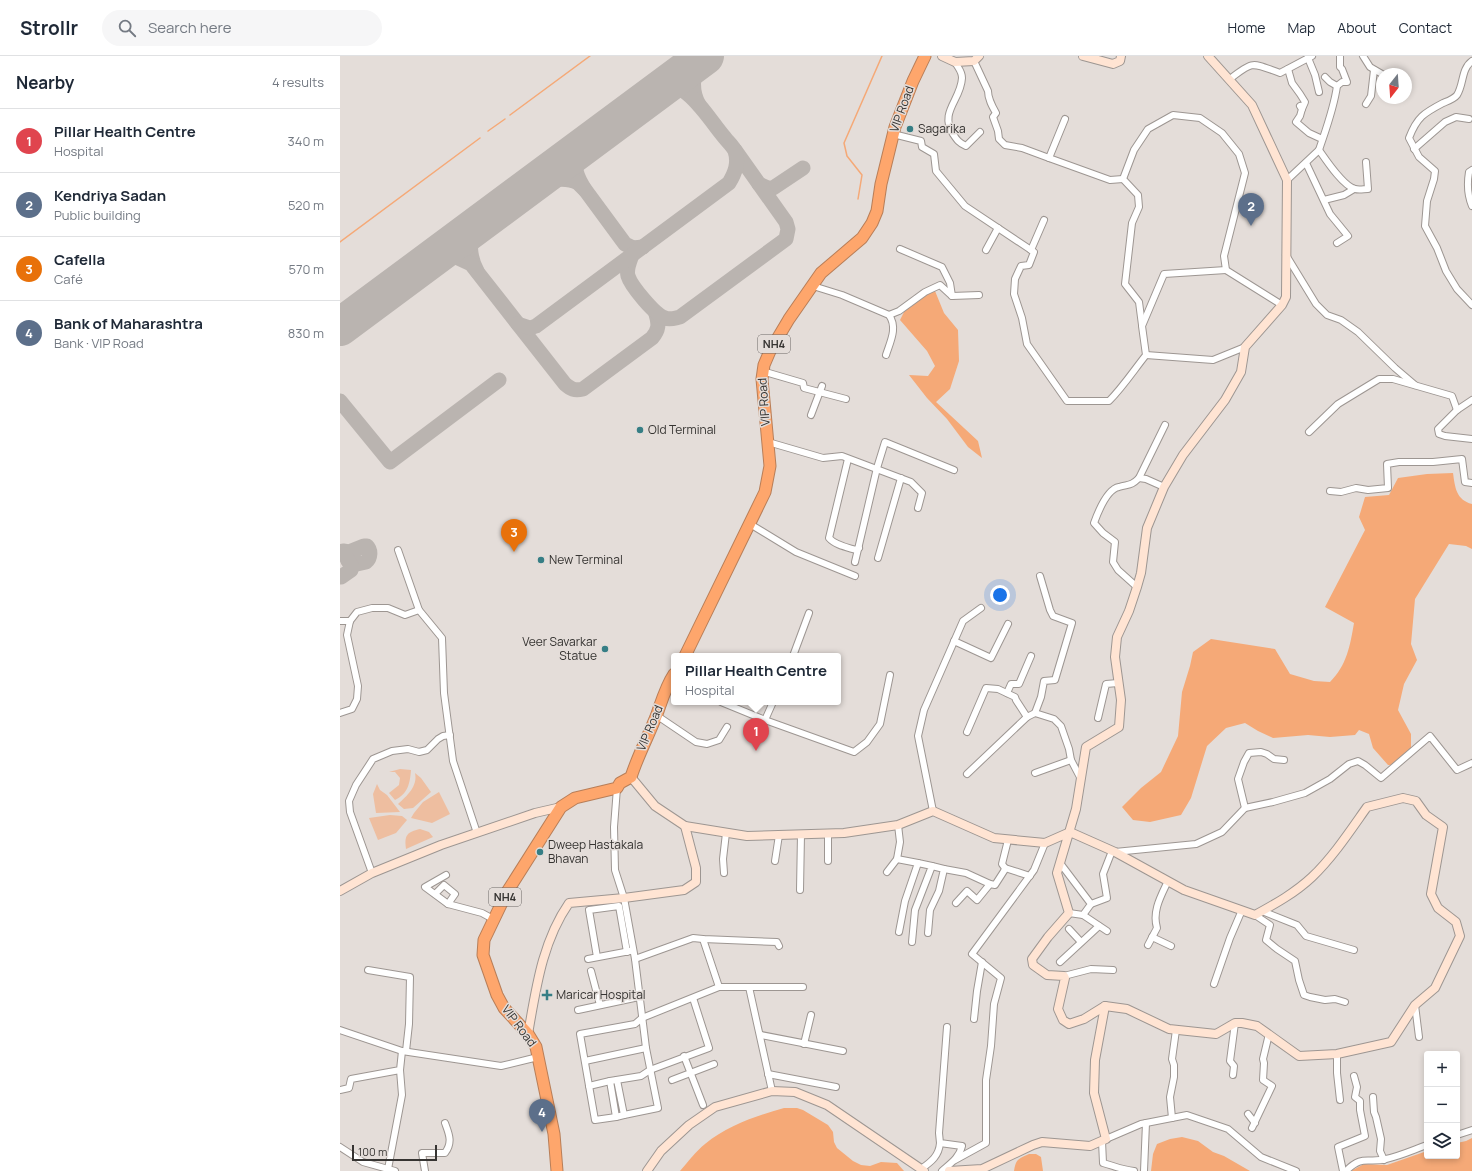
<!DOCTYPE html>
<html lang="en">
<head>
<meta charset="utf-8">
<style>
  :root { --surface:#fff; --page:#f6f6f7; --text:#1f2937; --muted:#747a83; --line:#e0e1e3; --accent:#367e85 }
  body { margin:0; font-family:Manrope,sans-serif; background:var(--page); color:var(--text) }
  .controls { position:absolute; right:12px; bottom:12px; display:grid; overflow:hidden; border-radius:4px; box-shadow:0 2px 6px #0003 }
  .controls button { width:36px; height:36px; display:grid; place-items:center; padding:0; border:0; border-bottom:1px solid var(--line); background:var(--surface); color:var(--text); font:20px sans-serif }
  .compass { position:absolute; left:1036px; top:12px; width:36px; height:36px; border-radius:50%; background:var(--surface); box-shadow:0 2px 6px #0003; rotate:197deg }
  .scale { position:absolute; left:12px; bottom:10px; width:85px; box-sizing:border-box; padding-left:4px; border:2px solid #363432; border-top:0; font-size:11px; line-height:14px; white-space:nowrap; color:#363432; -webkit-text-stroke:3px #e4ddd9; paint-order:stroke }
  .you { position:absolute; left:660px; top:539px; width:14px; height:14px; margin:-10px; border:3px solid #fff; border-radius:50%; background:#1a73e8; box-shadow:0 0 0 6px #1a73e833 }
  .badge { display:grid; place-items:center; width:26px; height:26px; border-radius:50%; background:var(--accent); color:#fff; font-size:13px; font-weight:700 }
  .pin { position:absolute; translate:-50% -33px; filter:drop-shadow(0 1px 2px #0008) }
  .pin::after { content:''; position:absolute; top:21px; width:14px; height:12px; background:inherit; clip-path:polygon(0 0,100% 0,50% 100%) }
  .popup { position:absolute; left:331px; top:597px; width:170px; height:52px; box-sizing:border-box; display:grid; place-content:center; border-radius:4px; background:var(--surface); filter:drop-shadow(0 1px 3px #0005); font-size:13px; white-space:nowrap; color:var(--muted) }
  .popup b { font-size:15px; color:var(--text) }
  .popup::after { content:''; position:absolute; left:50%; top:100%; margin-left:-8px; border:8px solid transparent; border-top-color:var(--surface) }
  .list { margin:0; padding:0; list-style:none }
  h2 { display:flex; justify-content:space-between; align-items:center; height:52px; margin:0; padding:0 16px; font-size:17px }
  h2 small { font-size:13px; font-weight:400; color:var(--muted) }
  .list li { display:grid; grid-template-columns:26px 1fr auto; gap:12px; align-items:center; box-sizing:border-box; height:64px; padding:0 16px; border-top:1px solid var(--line) }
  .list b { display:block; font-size:15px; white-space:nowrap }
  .list p { margin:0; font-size:13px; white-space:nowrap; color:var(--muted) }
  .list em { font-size:13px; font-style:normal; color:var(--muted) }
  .icon { flex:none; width:22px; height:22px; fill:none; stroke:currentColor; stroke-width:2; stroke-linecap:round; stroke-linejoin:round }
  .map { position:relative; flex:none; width:1132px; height:1115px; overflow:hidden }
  header { display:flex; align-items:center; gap:24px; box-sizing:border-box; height:56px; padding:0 20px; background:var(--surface); border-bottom:1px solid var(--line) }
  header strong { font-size:19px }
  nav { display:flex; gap:22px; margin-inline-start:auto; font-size:14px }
  .search { width:280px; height:36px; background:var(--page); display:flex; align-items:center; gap:10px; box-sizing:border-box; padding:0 14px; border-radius:22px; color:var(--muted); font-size:15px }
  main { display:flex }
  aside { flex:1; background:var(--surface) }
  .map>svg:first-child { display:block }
</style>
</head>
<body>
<header>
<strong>Strollr</strong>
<div class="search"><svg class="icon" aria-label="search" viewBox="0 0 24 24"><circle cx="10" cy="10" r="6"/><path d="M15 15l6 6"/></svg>Search here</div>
<nav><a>Home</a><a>Map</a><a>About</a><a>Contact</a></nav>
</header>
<main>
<aside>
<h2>Nearby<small>4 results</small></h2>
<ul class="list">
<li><span class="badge" style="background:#e0444e">1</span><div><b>Pillar Health Centre</b><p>Hospital</p></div><em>340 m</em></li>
<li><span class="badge" style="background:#5c6f8a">2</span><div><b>Kendriya Sadan</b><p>Public building</p></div><em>520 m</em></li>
<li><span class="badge" style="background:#e8710a">3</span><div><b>Cafella</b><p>Café</p></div><em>570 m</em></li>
<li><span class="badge" style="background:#5c6f8a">4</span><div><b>Bank of Maharashtra</b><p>Bank · VIP Road</p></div><em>830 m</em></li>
</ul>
</aside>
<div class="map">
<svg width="1132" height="1115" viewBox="0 0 1132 1115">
  <rect width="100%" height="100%" fill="#e4ddd9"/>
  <!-- green -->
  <g fill="#eebea0">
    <path d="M60,713L71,714C70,727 68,738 55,744L49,737L59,729L60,722L55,716H49Z"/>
    <path d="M75,717L81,722L91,736L73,752L64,753L58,748C67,740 78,730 75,717Z"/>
    <path d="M37,728L40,734L47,739L60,756L36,757L33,738Z"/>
    <path d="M99,736L110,758L92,767L71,762L74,757L83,746Z"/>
    <path d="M50,759L62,760L67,764L56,777L38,784L29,762Z"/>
    <path d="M80,773L89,776L93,781L66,793C64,779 67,776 80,773Z"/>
  </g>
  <!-- water -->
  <g fill="#f5a977">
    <path d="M595,235L604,257L618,274L619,305L610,333L596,346L638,385L642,402L628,391L607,363L587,342L569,319L588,320L595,310L587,295L560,264L570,244Z"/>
    <path d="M1113,417C1115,431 1116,444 1132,448V493L1126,490L1109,488L1075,543L1071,588L1077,604L1064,628L1058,654L1071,678V692L1053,709H1048L1033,692L1029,678L1019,674L1015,679L990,681L968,679L933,682L918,675L905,667L886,672L867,690L851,742L841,759L810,766L793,764L782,751L801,732L821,716L838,680L842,636L850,610L853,596L871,583L935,593L950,618L974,625L990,626C1007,609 1010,590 1014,567L985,551L1025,474L1019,461L1025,441L1049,439L1058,422L1087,418Z"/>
    <path d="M444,1052H457L463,1054L488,1069L493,1076L494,1086L497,1092L513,1105L521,1109L530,1110L541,1106L557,1107L564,1115H340C348,1106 356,1095 365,1088C388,1069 416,1060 444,1052Z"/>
    <path d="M842,1081L858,1085L873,1096L884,1100L910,1115H811L813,1098L817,1088L830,1083Z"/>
    <path d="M1132,1082V1115H1011L1024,1108L1047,1109L1087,1095V1100H1117V1087L1126,1085Z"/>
    <path d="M689,1098H696L701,1101L703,1115H674C676,1103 678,1103 689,1098Z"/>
  </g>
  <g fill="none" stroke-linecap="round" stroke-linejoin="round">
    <!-- stream -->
    <g stroke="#f5a977" stroke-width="1.5">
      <path d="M170,59L250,0"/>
      <path d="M148,75L165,63"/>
      <path d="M518,143L522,119L507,100L504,87L542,0"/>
      <path d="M0,186L140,82"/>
    </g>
    <!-- taxiway -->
    <g stroke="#bab4b0" stroke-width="15">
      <path d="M359,4C353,18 351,35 359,49"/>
      <path d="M239,94C231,108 237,122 246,135L285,188L293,192L303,191"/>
      <path d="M196,126C207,124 229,121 238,127C240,129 243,132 245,134"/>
      <path d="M419,128L428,132H433L463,112"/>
      <path d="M134,171C129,187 129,200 137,215"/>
      <path d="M98,198L116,201L131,208L225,328C231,333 234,335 243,333L312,282C319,274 319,268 316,258"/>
      <path d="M292,199C290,205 286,213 288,220C291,230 315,259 325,262C330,264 335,262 340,261L446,183L448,173L446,166L395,94"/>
      <path d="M178,268L190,272L196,270L389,127C395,117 399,107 395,95C393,90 388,86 385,82C372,67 361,47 344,35C337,31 330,31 323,31"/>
      <path d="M0,345L50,406L159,324"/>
      <path d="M3,495L9,496L24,490H27C31,494 31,502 26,506L17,508L8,505"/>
      <path d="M1,521L11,514V509L5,499"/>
    </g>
    <!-- runway -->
    <path stroke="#bab4b0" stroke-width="38" d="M0,271L365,0"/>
    <!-- street casing -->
    <g stroke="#9d9692" stroke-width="8">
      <g id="street">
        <path d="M1023,0L1030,11L1042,18"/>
        <path d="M968,2L975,19L979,36"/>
        <path d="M634,5L648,35C648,43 652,50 656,57L653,61L658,75L659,83L665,89L682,92L709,102"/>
        <path d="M1132,5C1121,13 1124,28 1117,39C1114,43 1108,45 1103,47C1084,57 1077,61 1069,82L1079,101L1095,115L1094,123L1087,145L1085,170L1097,192L1106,215L1117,233L1132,249"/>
        <path d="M615,6C618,12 622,15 622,22C621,44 599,56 613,78C617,84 619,87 626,90L640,76"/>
        <path d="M948,13L952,27L960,38L965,46L962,53"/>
        <path d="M985,21L990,26L997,30"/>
        <path d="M890,23C914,4 912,7 940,17L972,0"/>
        <path d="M1026,48L1031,40L1034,14"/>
        <path d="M960,50L962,53L960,60L956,66L969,77L982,83"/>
        <path d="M725,63L709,102L770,124L783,123"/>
        <path d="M553,78L581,85L582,91L594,98L596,115L625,150L694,196L689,209L681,210L675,223L674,238L682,262L687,288L727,345H769C783,331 794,314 806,299L802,270L824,218L886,214"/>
        <path d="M1074,93L1105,66L1116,61L1129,63"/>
        <path d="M979,94C986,73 994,52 997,30L1002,26H1007L1002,13L1000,11V0"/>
        <path d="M966,107L990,158L1008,180L997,187"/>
        <path d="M1132,114L1129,116C1127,128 1127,138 1132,150"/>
        <path d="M947,124L979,94C986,104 1003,130 1015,133C1019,134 1024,133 1028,133L1026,106"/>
        <path d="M984,144L1004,139L1014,133"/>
        <path d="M560,193L602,211L610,227L612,240"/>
        <path d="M646,194L658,172"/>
        <path d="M691,194L704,164"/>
        <path d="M946,199L976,248L987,259L1001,264L1018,276L1055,312L1075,329"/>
        <path d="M473,230L502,239L549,259C558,272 550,286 546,299"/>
        <path d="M549,259L559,255L585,236L600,229L612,240L639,239"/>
        <path d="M802,269L799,246L785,228L792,167L799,151L798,139L783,123L794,94L808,73L833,59L860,62L882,77L899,98L905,117L884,200L886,214L942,249"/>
        <path d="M806,299L873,304L905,291"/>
        <path d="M422,315L463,327L464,332L506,343"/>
        <path d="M1132,344L1117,354L1098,373L1099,378L1105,380L1132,383"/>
        <path d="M471,359L482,330"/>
        <path d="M969,376L998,348L1039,323H1053L1112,340L1117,354"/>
        <path d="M428,386L483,402L502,400L571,426L582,437L578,452"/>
        <path d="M508,403L489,482C495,489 506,491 516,494L519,492"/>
        <path d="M799,422L825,369"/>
        <path d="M990,435L1001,436L1016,432L1028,434L1048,432L1047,408L1059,406H1093L1122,403L1125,426L1132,427"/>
        <path d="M410,468L456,496L515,520"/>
        <path d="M58,494L79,554L102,582L104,637L113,705L137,777"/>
        <path d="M538,502L561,422"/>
        <path d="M515,506L537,412L545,386L614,414"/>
        <path d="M797,531L778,514L773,506L775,486L763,477L754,467C758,456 767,433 779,431C789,428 791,430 799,422L806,423L824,431"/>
        <path d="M0,565H10"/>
        <path d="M614,585L651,602L668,568"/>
        <path d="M453,600L469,557"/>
        <path d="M667,637L671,628H679L691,600"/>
        <path d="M381,646L425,664L514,696L527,686L540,668L550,619"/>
        <path d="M0,657L12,653L17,643L18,630L7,579L10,565L17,556L32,552H48L65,559L79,554"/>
        <path d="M695,657L701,641L704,625L715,624L732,567L713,560L710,554L700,520"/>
        <path d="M316,659L356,686L367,688L379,684L387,671"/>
        <path d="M758,662L766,628L778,627"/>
        <path d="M425,664L433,646"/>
        <path d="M627,676L646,632L658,633L675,641L676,644L687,661L695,657L714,663L721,670L729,693L731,704L741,723"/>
        <path d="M695,717L731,704"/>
        <path d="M627,718L687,661"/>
        <path d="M277,732L274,771L275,814L284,842L295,903L306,992L318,1052L284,1059"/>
        <path d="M905,752L898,723L904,706L909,697L921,696L927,698L934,703L944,704"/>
        <path d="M593,755L578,680L584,654L623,565L641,552"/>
        <path d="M488,777V805"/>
        <path d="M775,796L856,788L882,776L905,752L933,746L965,737L990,723L1009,708L1018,705L1025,709L1041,722L1090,680L1117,714L1132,707"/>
        <path d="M557,803L578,807L565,845L559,876"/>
        <path d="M435,805L439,779"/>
        <path d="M720,807L751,848L743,859L729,857"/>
        <path d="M665,812L690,820"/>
        <path d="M604,813L626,817L650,828L655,829L664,815L665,812L662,808L668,784"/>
        <path d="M547,816L557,803L560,786L558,769"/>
        <path d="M32,817L10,756L9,745L16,729L33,703L52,695L68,693L79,696L87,694L98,683L103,680L110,679"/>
        <path d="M384,817L383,803L386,777"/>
        <path d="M106,819L85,831L108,848L142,857L153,863"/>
        <path d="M460,834L461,778"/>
        <path d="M95,838L104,829L115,838L108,848"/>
        <path d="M616,847L627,835L637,844L650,828"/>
        <path d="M751,848L767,842L763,818L772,795"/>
        <path d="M922,855L957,869L966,880L1014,894"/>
        <path d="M743,859L767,875"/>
        <path d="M915,859L930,869L926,884L937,893L955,905L959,924L964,939L970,941L985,944L995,943L1005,946"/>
        <path d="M729,873L741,886"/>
        <path d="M588,877L590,854L599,835L604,813L592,810"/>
        <path d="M812,881L831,890"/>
        <path d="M363,883L379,931"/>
        <path d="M572,886L575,854L592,810L578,807"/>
        <path d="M808,889L817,872C812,855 821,840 828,825"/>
        <path d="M257,901L249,854L279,850L287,896"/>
        <path d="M248,903L290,895"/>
        <path d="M295,903L353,882L363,883L437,886L439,890"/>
        <path d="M720,906L759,870"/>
        <path d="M28,914L70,921L69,968L66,995"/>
        <path d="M251,915L260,949"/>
        <path d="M724,920L751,913L773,914"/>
        <path d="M874,928L890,882L902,854"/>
        <path d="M409,931H463"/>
        <path d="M1075,949L1079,981"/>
        <path d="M238,954L299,941"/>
        <path d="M634,963L637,935L642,906"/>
        <path d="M0,974L62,995L161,1010L198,1001"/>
        <path d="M421,979L503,995"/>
        <path d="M464,988L471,959"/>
        <path d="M997,998V1017L1000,1044"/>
        <path d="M344,1000L363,1049"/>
        <path d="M245,1005L306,992"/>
        <path d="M428,1018L496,1031"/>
        <path d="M893,1019L894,1010L890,1005L895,967"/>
        <path d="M332,1024L374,1008"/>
        <path d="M270,1025L276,1061L284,1059L277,1024"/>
        <path d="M249,1030L270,1025L301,1020L310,1014L369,992L353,942"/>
        <path d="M0,1034L9,1032L11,1023L60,1014L62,995"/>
        <path d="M1033,1041L1034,1056L1036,1061L1041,1083L1040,1095L1044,1104"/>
        <path d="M908,1058L915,1067"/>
        <path d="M276,1061L255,1064L240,978L295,968L302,962L379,931H409L432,1035"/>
        <path d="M832,1062L830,1041L834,1021V1009L832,1003L836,974"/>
        <path d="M912,1072L932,1030L923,1024L924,1007L923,1003L929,978"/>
        <path d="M1117,1079L1132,1074"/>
        <path d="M766,1083L801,1068L847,1059L888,1073L921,1101L956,1115"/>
        <path d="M762,1085L763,1107C774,1110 783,1114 794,1115"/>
        <path d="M0,1091L23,1106L55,1115"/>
        <path d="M615,1104L646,1087V1024L651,990L654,948L661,922L632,898L694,814L705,787"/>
        <path d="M48,1113L62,1039L60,1014"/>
        <path d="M581,1113C591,1106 599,1100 600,1087"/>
        <path d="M85,1115L82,1097H105C113,1086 109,1078 105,1067"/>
        <path d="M602,1115C611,1107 619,1102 622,1090L600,1087L599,1077L607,971"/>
        <path d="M804,1115L806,1067"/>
        <path d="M1003,1115L998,1091L1025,1080L1020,1054V1045L1015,1041L1017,1031L1014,1020"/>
        <path d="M1006,1115C1023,1098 1027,1108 1046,1103C1060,1100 1073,1094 1087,1089"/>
      </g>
    </g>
    <!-- secondary casing -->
    <g stroke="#9d9692" stroke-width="10">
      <g id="secondary">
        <path d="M602,0L615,6L634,5L639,0"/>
        <path d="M743,0L773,8L780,5L781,0"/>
        <path d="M291,721L315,750L345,770L407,780L504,777L558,769L593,755L654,782L705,787L730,776L775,796L844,834L915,859C935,848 955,837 972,821C993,801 1010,775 1027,751L1063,742L1076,745L1086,759L1103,771L1091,838L1098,852L1116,866L1120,880L1095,932L1075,949L1051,986L997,998L959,1000L917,970L902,967H895L876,978L829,973L787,953L765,950L744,963L729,968L723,964L718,953L725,922L724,920L707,919L693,909L692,903L708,881L729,857L717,817L736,753L746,691L779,671L781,644L775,601L777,581L789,555L797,531L801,517L807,472L824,431L843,399L885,344L901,316L905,291L942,249L946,241L947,124L912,49L868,0"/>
        <path d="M0,835L32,817L101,789L195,757L221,751"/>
        <path d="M188,978C196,933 202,886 229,847L284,842L344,834L356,826V812L345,770"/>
        <path d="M307,1115L321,1095L349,1069L375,1051L432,1035L455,1036L487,1049L584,1115"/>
        <path d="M609,1115L642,1113L693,1089L702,1086L750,1090L766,1083L754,1037L755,1004L765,950"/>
      </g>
    </g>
    <!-- highway casing -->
    <g stroke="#b87e58" stroke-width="13">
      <g id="highway">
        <path d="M345,600L425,436L430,410L422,323L424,309L430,295L449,263L481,217L522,182L532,167L537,155L541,128L555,71L573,25L585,0"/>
        <path d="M217,1115L214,1078L196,991L188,978L164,952L157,939L143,899L144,884L167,836L221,751L235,742L277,732L280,727L291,721C298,699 309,679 317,658C322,644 326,630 334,618"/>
      </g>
    </g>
    <!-- street -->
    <use href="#street" stroke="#fff" stroke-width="6"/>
    <!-- secondary -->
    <use href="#secondary" stroke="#ffe4d3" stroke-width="8"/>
    <!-- highway -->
    <use href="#highway" stroke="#fea66c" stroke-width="11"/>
  </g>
  <!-- markers -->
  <g fill="#367e85" stroke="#e4ddd9" stroke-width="1.5">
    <circle cx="570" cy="73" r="4"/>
    <circle cx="300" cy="374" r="4"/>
    <circle cx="201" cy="504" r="4"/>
    <circle cx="265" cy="593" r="4"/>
    <circle cx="200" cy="796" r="4"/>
    <path d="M205 933h4v4h4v4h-4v4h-4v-4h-4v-4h4z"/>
  </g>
  <g text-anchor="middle" stroke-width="3" stroke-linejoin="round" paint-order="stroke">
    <!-- shield labels -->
    <g fill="#e4ddd9" stroke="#6a6764" stroke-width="1">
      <rect x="418" y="279" width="32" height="18" rx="3"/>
      <rect x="149" y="832" width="32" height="18" rx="3"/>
    </g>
    <g font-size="11" font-weight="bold" fill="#363432">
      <text x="434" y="292">NH4</text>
      <text x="165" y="845">NH4</text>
    </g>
    <!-- street labels -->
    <g font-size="12" fill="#363432" stroke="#e4ddd9">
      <text transform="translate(562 53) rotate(-70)" y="4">VIP Road</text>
      <text transform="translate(424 346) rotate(-94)" y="4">VIP Road</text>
      <text transform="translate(310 672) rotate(-67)" y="4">VIP Road</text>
      <text transform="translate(179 970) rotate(53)" y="4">VIP Road</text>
    </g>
    <!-- poi labels -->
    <g font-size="12" fill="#363432" stroke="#e4ddd9" text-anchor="start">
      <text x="578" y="77">Sagarika</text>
      <text x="308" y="378">Old Terminal</text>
      <text x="209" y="508">New Terminal</text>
      <text x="257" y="590" text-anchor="end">Veer Savarkar<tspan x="257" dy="14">Statue</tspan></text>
      <text x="208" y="793">Dweep Hastakala<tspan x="208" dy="14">Bhavan</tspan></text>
      <text x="216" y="943">Maricar Hospital</text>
    </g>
  </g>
</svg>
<div class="controls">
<button>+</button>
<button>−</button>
<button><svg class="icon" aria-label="layers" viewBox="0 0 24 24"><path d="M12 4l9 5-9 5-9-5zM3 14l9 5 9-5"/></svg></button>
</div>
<svg class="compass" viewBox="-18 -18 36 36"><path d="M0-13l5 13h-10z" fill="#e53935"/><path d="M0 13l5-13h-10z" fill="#747a83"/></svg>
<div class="scale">100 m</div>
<div class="you"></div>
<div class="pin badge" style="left:416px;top:695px;background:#e0444e">1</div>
<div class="popup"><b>Pillar Health Centre</b>Hospital</div>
<div class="pin badge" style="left:911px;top:170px;background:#5c6f8a">2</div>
<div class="pin badge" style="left:174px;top:496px;background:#e8710a">3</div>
<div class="pin badge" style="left:202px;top:1076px;background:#5c6f8a">4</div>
</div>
</main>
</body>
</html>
